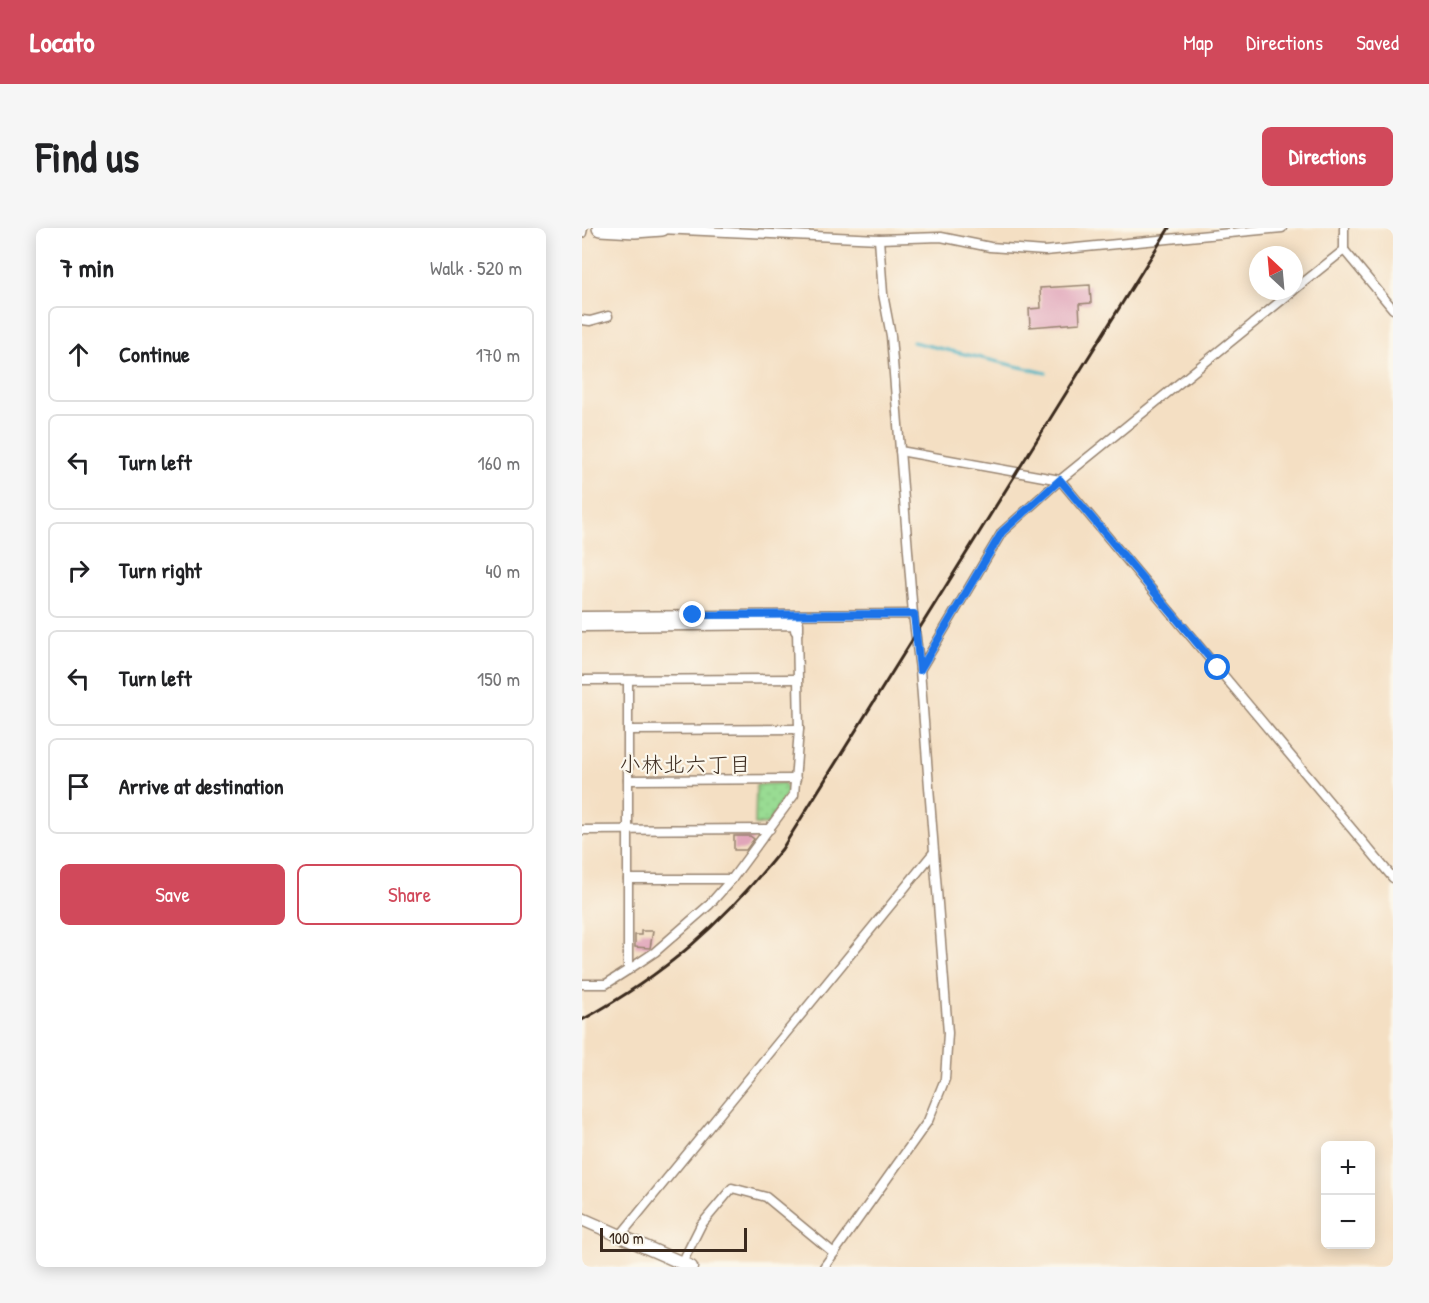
<!DOCTYPE html>
<html lang="en">
<head>
<meta charset="utf-8">
<style>
  :root { --surface:#fff; --page:#f6f6f6; --text:#202124; --muted:#757577; --line:#e0e0e0; --accent:#d1495b }
  body { margin:0; font-family:"Patrick Hand","Klee One",sans-serif; background:var(--page); color:var(--text) }
  .controls { position:absolute; right:18px; bottom:18px; display:grid; overflow:hidden; border-radius:9px; box-shadow:0 3px 15px #0003 }
  .controls button { width:54px; height:54px; display:grid; place-items:center; padding:0; border:0; border-bottom:2px solid var(--line); background:var(--surface); color:var(--text); font:30px sans-serif }
  .compass { position:absolute; left:667px; top:18px; width:54px; height:54px; border-radius:50%; background:var(--surface); box-shadow:0 3px 15px #0003; rotate:334deg }
  .scale { position:absolute; left:18px; bottom:15px; width:147px; box-sizing:border-box; padding-left:6px; border:3px solid #3b2a1e; border-top:0; font-size:16px; line-height:21px; white-space:nowrap; color:#3b2a1e; -webkit-text-stroke:4px #fbf7ec; paint-order:stroke }
  .stop { position:absolute; width:18px; height:18px; margin:-14px; border:4px solid #1a73e8; border-radius:50%; background:#fff }
  .stop.end { background:#1a73e8; border-color:#fff; box-shadow:0 2px 6px #0008 }
  .list { margin:0; padding:0; list-style:none }
  h2 { display:flex; justify-content:space-between; align-items:center; height:78px; margin:0; padding:0 24px; font-size:26px }
  h2 small { font-size:20px; font-weight:400; color:var(--muted) }
  .list li { display:grid; grid-template-columns:39px 1fr auto; gap:18px; align-items:center; box-sizing:border-box; height:96px; margin:0 12px 12px; padding:0 12px; border:2px solid var(--line); border-radius:9px }
  .list b { display:block; font-size:22px; white-space:nowrap }
  .list em { font-size:20px; font-style:normal; color:var(--muted) }
  .actions { display:flex; gap:12px; padding:18px 24px }
  .actions a { flex:1; padding:14px 0; border:2px solid var(--accent); border-radius:9px; text-align:center; font-size:21px; color:var(--accent) }
  .actions .main { background:var(--accent); color:#fff }
  .icon { flex:none; width:33px; height:33px; fill:none; stroke:currentColor; stroke-width:2; stroke-linecap:round; stroke-linejoin:round }
  .map { position:relative; flex:none; width:811px; height:1039px; overflow:hidden; border-radius:9px }
  header { display:flex; align-items:center; gap:36px; box-sizing:border-box; height:84px; padding:0 30px; background:var(--accent); color:#fff }
  header strong { font-size:28px }
  nav { display:flex; gap:33px; margin-inline-start:auto; font-size:21px }
  .intro { display:flex; align-items:center; justify-content:space-between; box-sizing:border-box; height:144px; padding:0 36px }
  h1 { margin:0; font-size:42px }
  .button { padding:15px 27px; border-radius:9px; background:var(--accent); color:#fff; font-size:21px; font-weight:700 }
  main { display:flex; gap:36px; padding:0 36px }
  aside { flex:1; background:var(--surface); border-radius:9px; box-shadow:0 3px 15px #0003 }
  .map>svg:first-child { display:block }
</style>
</head>
<body>
<header>
<strong>Locato</strong>
<nav><a>Map</a><a>Directions</a><a>Saved</a></nav>
</header>
<div class="intro"><h1>Find us</h1><a class="button">Directions</a></div>
<main>
<aside>
<h2>7 min<small>Walk · 520 m</small></h2>
<ul class="list">
<li><svg class="icon" aria-label="ahead" viewBox="0 0 24 24"><path d="M12 20V5M6 11l6-6 6 6"/></svg><div><b>Continue</b></div><em>170 m</em></li>
<li><svg class="icon" aria-label="left" viewBox="0 0 24 24"><path d="M17 20v-9H6M10 6l-5 5 5 5"/></svg><div><b>Turn left</b></div><em>160 m</em></li>
<li><svg class="icon" aria-label="right" viewBox="0 0 24 24"><path d="M7 20v-9h11M14 6l5 5-5 5"/></svg><div><b>Turn right</b></div><em>40 m</em></li>
<li><svg class="icon" aria-label="left" viewBox="0 0 24 24"><path d="M17 20v-9H6M10 6l-5 5 5 5"/></svg><div><b>Turn left</b></div><em>150 m</em></li>
<li><svg class="icon" aria-label="arrive" viewBox="0 0 24 24"><path d="M6 21V4h12l-3 4 3 4H6"/></svg><div><b>Arrive at destination</b></div></li>
</ul>
<div class="actions"><a class="main">Save</a><a>Share</a></div>
</aside>
<div class="map">
<svg width="811" height="1039" viewBox="0 0 811 1039">
  <defs>
    <pattern id="park-dots" width="8" height="8" patternUnits="userSpaceOnUse" patternTransform="scale(1.5)"><rect width="8" height="8" fill="#99dc93"/><path d="M2 2h.1M6 6h.1" fill="none" stroke="#85bd7e" stroke-width="1.8" stroke-linecap="round"/></pattern>
  </defs>
  <rect width="100%" height="100%" fill="#fbf7ec"/>
  <filter id="ink" filterUnits="userSpaceOnUse"><feTurbulence type="fractalNoise" baseFrequency=".0167" numOctaves="2"/><feDisplacementMap in="SourceGraphic" scale="12" xChannelSelector="R" yChannelSelector="G"/><feConvolveMatrix kernelMatrix="1 2 1 2 8 2 1 2 1" color-interpolation-filters="sRGB"/></filter>
  <filter id="wash" filterUnits="userSpaceOnUse"><feTurbulence type="fractalNoise" baseFrequency=".008" numOctaves="4" result="noise"/><feDisplacementMap in="SourceGraphic" scale="24" xChannelSelector="R" yChannelSelector="G"/><feGaussianBlur stdDeviation="1.35" result="paint"/><feColorMatrix in="noise" values="0 0 0 0 0 0 0 0 0 0 0 0 0 0 0 0 0 1.4 0 .05"/><feComposite in="paint" operator="in"/></filter>
  <g filter="url(#wash)">
    <rect width="100%" height="100%" fill="#f4dfc3"/>
    <!-- park -->
    <path fill="url(#park-dots)" stroke="#6a8358" stroke-width="1.5" d="M202,555L206,563L185,597L173,596L174,557Z"/>
    <g fill="none" stroke-linecap="round" stroke-linejoin="round">
      <!-- stream -->
      <path stroke="#48b4c5" stroke-width="3" d="M331,114L464,145"/>
    </g>
    <g id="blocks">
      <!-- building -->
      <g fill="#e1a6ba">
        <path d="M508,57L509,75L497,76L498,95L448,99L447,81L459,80L458,60Z"/>
        <path d="M152,608H168L172,611L164,622H152Z"/>
        <path d="M59,703H71L68,720L53,719V707H59Z"/>
      </g>
    </g>
  </g>
  <g filter="url(#ink)">
    <use href="#blocks" fill-opacity="0" stroke="#988470" stroke-width="1.5"/>
    <g fill="none" stroke-linecap="round" stroke-linejoin="round">
      <!-- street casing -->
      <g stroke="#988470" stroke-width="11">
        <g id="street">
          <path d="M78,1L297,11L359,9L408,19L463,23L700,0"/>
          <path d="M0,5L1,0"/>
          <path d="M297,11L301,66L309,108L331,386"/>
          <path d="M762,22L811,81"/>
          <path d="M712,62L762,22V0"/>
          <path d="M0,92L8,93L26,88"/>
          <path d="M318,223L478,252L711,63"/>
          <path d="M0,388L331,386L338,442L420,304L478,252L811,650"/>
          <path d="M0,452L216,451"/>
          <path d="M46,452V742"/>
          <path d="M46,502L217,501"/>
          <path d="M46,552L214,551"/>
          <path d="M0,602L188,601"/>
          <path d="M46,651H150"/>
          <path d="M0,756H24L46,742L73,724L127,677L150,651L212,567L217,501L215,402"/>
          <path d="M38,1008L352,624"/>
          <path d="M100,1035L119,997L150,960L184,969L252,1025"/>
          <path d="M242,1039L346,893L363,851L366,805L338,442"/>
        </g>
      </g>
      <!-- secondary casing -->
      <g stroke="#988470" stroke-width="15">
        <g id="secondary">
          <path d="M0,397L215,395V402"/>
          <path d="M0,991L109,1039"/>
        </g>
      </g>
      <!-- highway casing -->
      <g stroke="#988470" stroke-width="18">
        <path id="highway" d="M18,0L53,2L80,0"/>
      </g>
      <!-- street -->
      <use href="#street" stroke="#fff" stroke-width="8"/>
      <!-- secondary -->
      <use href="#secondary" stroke="#fff" stroke-width="12"/>
      <!-- highway -->
      <use href="#highway" stroke="#fff" stroke-width="15"/>
      <!-- rail -->
      <path stroke="#3b2a1e" stroke-width="3" d="M0,792C84,746 140,696 200,621L587,0"/>
    </g>
  </g>
  <g fill="none" stroke-linecap="round" stroke-linejoin="round" filter="url(#ink)">
    <!-- route -->
    <path stroke="#1a73e8" stroke-width="8" d="M111,387L332,386L338,442L420,304L478,252L636,440"/>
  </g>
  <g text-anchor="middle" stroke-width="4.5" stroke-linejoin="round" paint-order="stroke">
    <!-- neighbourhood labels -->
    <g font-size="22" fill="#3b2a1e" stroke="#fbf7ec">
      <text x="103" y="544">小林北六丁目</text>
    </g>
  </g>
</svg>
<div class="controls">
<button>+</button>
<button>−</button>
</div>
<svg class="compass" viewBox="-18 -18 36 36"><path d="M0-13l5 13h-10z" fill="#e53935"/><path d="M0 13l5-13h-10z" fill="#757577"/></svg>
<div class="scale">100 m</div>
<div class="stop" style="left:636px;top:440px"></div>
<div class="stop end" style="left:111px;top:387px"></div>
</div>
</main>
</body>
</html>
